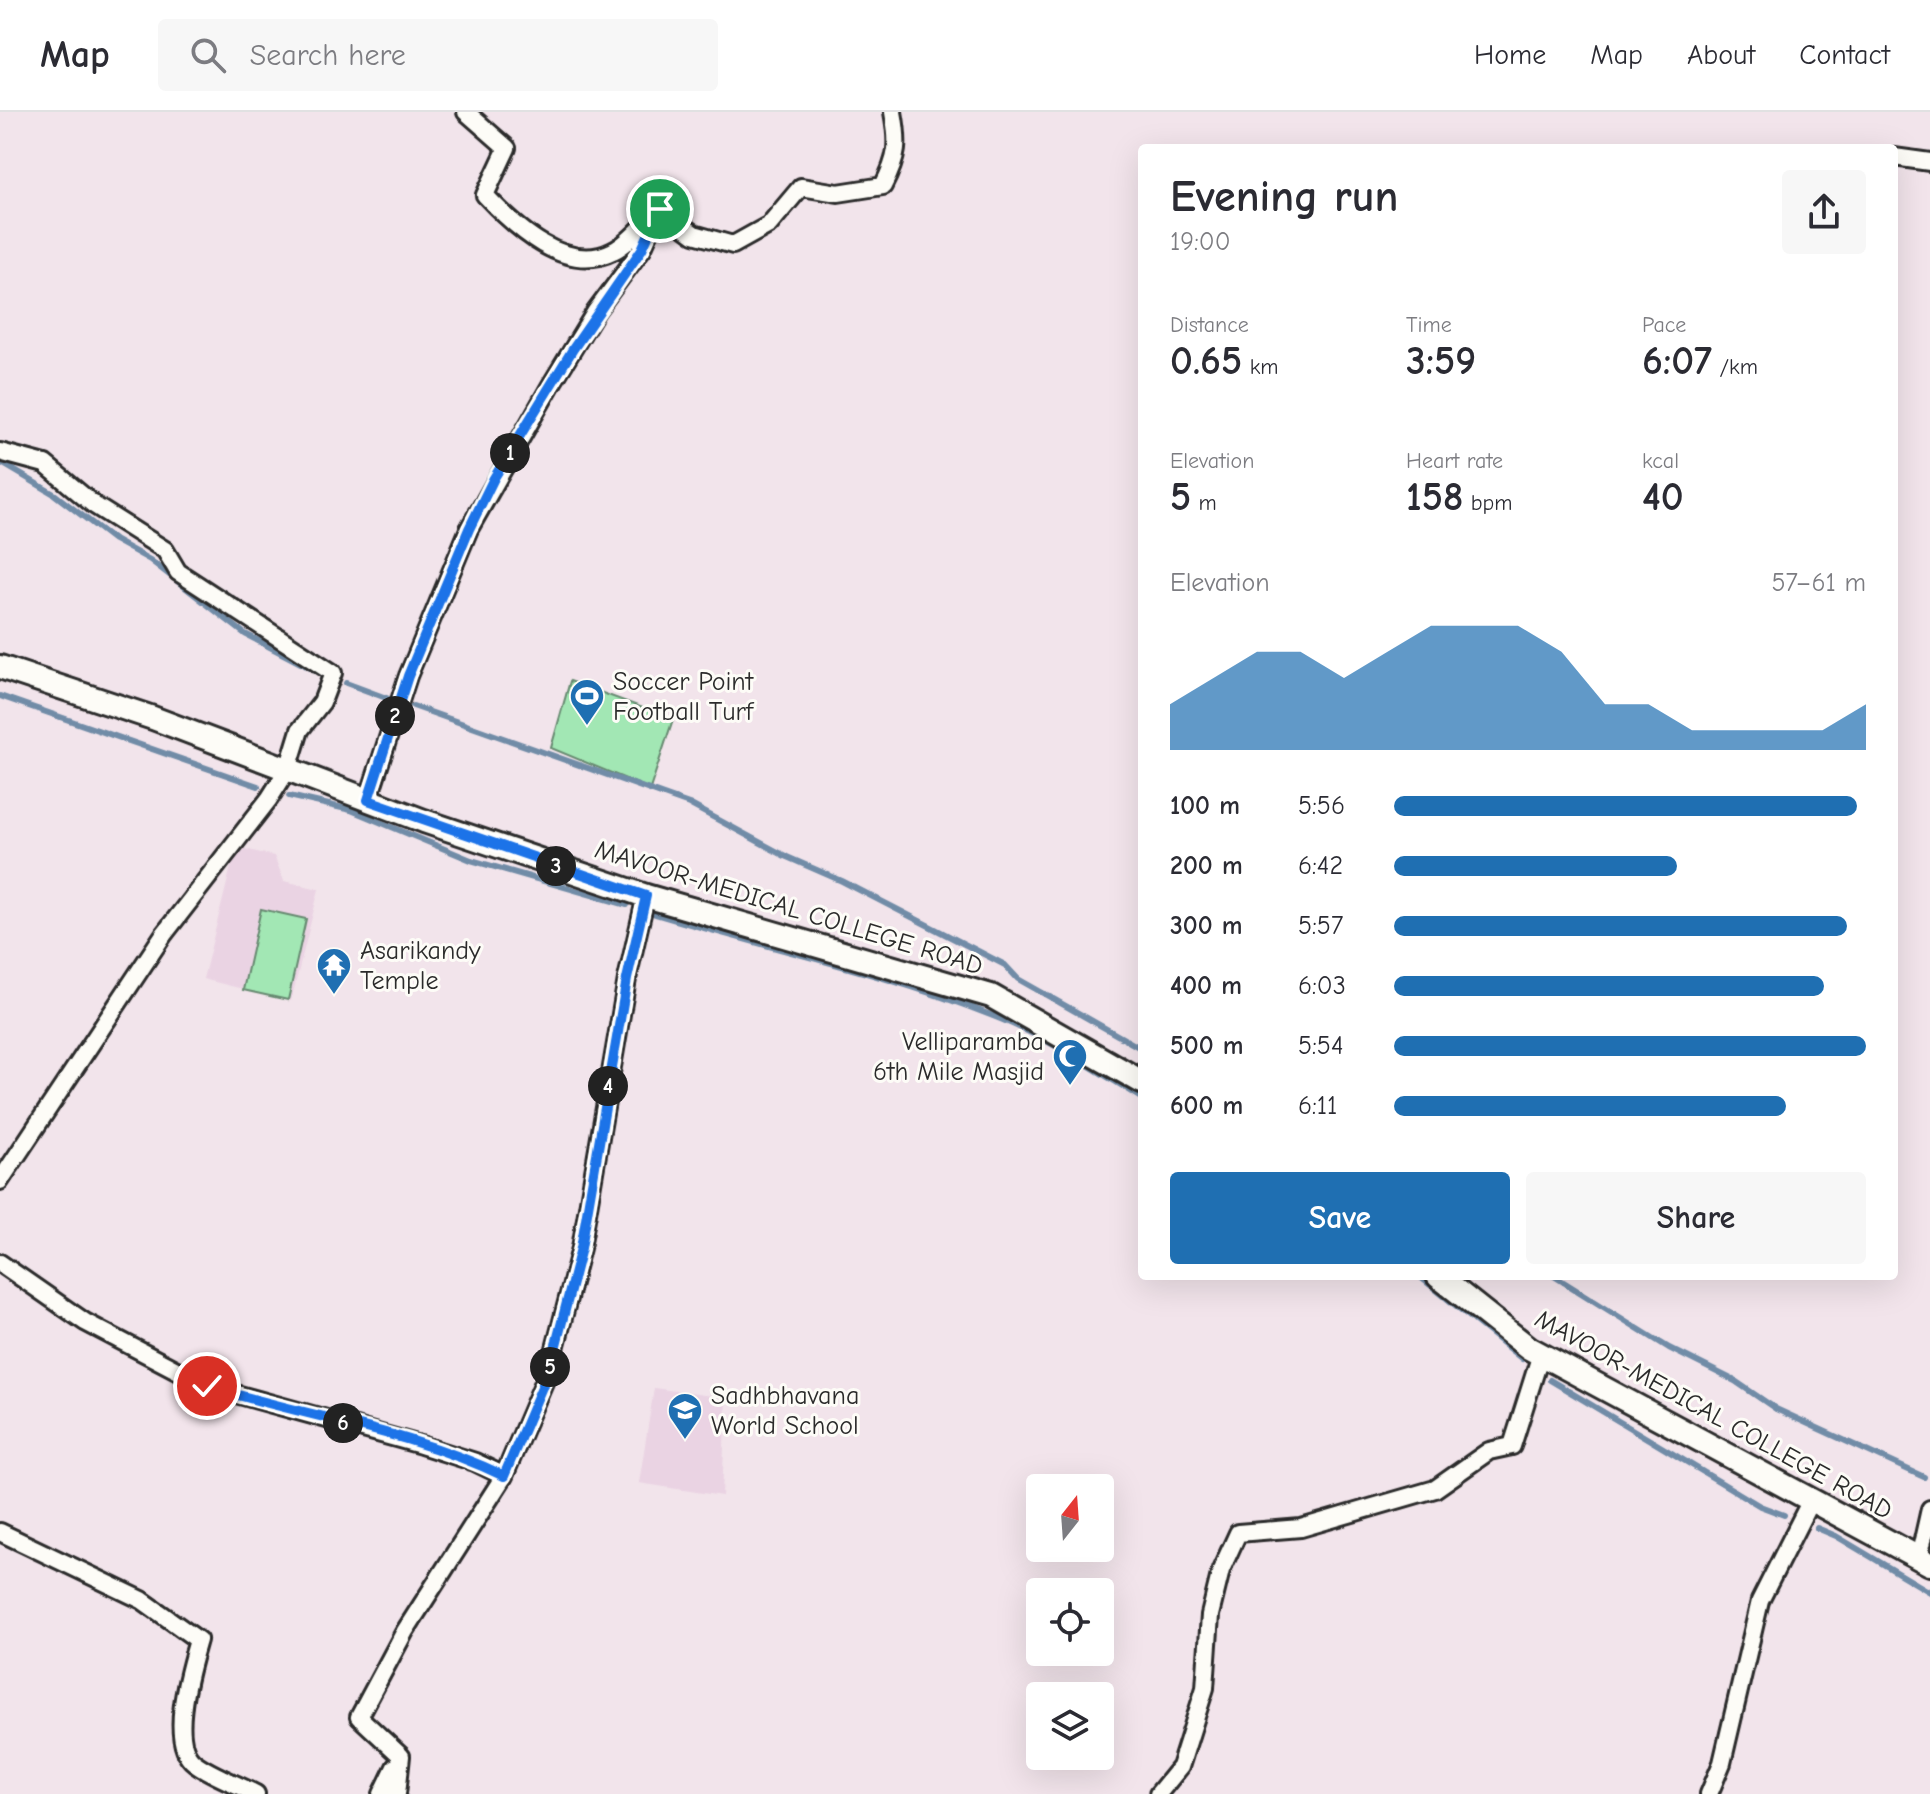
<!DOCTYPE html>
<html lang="en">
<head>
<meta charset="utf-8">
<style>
	body { margin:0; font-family:"Comic Neue",sans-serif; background:#f7f7f7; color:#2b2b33; height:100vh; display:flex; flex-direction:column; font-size:30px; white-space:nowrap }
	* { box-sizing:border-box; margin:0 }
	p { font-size:26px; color:#7c7c81 }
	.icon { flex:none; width:44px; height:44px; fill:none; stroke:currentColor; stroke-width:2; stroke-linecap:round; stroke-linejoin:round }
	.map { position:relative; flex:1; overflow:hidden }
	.drawer { position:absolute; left:1138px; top:32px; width:760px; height:1136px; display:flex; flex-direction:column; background:#fff; border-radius:8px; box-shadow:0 8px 32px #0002 }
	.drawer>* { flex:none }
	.needle { width:52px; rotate:17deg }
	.controls { position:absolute; left:1026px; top:1362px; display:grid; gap:16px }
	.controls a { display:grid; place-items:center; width:88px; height:88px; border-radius:8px; background:#fff; box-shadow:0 8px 32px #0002; font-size:40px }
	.pin { position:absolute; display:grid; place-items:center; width:68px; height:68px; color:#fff; margin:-34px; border:4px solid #fff; border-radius:50%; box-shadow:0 2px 8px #0007 }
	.km { position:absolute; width:40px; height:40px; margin:-20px; border-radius:50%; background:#222; color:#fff; font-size:22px; line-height:40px; text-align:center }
	.round { display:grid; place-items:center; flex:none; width:84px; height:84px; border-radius:8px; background:#f7f7f7 }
	.summary { display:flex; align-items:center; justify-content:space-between; height:136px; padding:0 32px }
	h1 { font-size:44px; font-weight:600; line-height:60px }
	.stats { display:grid; grid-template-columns:repeat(3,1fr); gap:12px; height:136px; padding:8px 32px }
	.stats div { display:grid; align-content:center }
	.stats b { font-size:40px; font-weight:600 }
	.stats small { font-size:22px; font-weight:400 }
	.stats p { font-size:22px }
	.chart { height:224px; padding:16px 32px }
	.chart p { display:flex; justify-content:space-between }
	.chart svg { width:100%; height:144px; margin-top:8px; fill:#1f6fb2; opacity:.7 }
	.primary-button { display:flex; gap:16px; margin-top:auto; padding:16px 32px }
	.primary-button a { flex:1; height:92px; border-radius:8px; background:#1f6fb2; color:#fff; font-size:32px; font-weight:600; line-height:92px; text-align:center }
	.primary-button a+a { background:#f7f7f7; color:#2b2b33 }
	ul { padding:0 32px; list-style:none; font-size:26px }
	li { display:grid; grid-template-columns:128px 96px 1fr; align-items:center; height:60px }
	li i { height:20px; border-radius:10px; background:#1f6fb2 }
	header { display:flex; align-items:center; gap:48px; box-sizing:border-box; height:112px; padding:0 40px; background:#fff; border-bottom:2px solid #e1e1e2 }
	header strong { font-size:38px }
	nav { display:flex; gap:44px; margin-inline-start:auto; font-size:28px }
	.search { width:560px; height:72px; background:#f7f7f7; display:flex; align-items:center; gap:20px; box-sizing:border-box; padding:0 28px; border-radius:8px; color:#7c7c81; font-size:30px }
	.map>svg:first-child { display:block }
</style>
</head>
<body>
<header>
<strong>Map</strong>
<div class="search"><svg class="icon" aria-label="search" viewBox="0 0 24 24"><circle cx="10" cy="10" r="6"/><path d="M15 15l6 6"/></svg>Search here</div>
<nav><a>Home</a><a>Map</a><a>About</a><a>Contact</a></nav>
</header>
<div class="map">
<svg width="1930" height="1682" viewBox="0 0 1930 1682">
	<rect width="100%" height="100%" fill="#f2e4eb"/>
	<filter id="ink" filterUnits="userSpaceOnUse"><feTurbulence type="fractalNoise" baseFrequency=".0125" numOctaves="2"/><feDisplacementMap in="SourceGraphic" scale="16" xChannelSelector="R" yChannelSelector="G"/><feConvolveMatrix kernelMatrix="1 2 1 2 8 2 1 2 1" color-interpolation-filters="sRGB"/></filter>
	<g filter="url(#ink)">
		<path fill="#ead3e3" d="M 236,735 L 274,744 L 284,769 L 319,777 L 291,889 L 203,867 Z
			M 654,1276 L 726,1286 L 722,1384 L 639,1371 Z"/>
		<path fill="#a2e7b4" stroke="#668970" stroke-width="2" d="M 570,569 L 673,607 L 650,677 L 551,636 Z
			M 261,797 L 306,807 L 288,888 L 243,878 Z"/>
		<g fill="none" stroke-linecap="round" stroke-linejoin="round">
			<path stroke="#718ca7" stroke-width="6" d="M 0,350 L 54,382 L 114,428 L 150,448 L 245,522 L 320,561
				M 346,571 L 389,587
				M 0,584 L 258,674
				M 413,594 L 689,692 L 787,745 L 842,769 L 1005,853 L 1018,867 L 1142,937
				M 289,684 L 351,698 L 471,748 L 627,793
				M 655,802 C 767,836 884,860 993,904 C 1045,924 1094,957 1142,986
				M 1419,1164 L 1522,1247
				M 1554,1164 L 1669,1236 L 1735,1269 L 1776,1297 L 1924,1365
				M 1550,1268 L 1760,1394 L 1784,1403
				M 1817,1416 L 1836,1424 L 1930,1480"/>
			<g stroke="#2b2b2b" stroke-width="22">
				<path id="minor" d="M 466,0 L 507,36 L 485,83 C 515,115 566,163 613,139 C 630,131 646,109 660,97 L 694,122 L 733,133 L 769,113 L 801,75 L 838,81 L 883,74 C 898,45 899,32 893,0
					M 1894,45 L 1930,50
					M 0,340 L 45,352 L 94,393 L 165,438 L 178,460 L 333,561 L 322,590 L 300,618 L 288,657 L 269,687 L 164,822 L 0,1069
					M 368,688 L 408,564 L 469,417 L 551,273 L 596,199 L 642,137 L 660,97
					M 0,1151 L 85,1210 L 207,1274 L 421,1333 L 475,1350 L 504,1364
					M 0,1420 L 142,1488 L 198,1528 C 190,1556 167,1631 195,1651 C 213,1664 237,1672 256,1682
					M 1919,1446 L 1930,1397
					M 382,1682 L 395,1655
					M 397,1682 L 401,1644 L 359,1605 L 405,1519 L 504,1364 L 550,1256 L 581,1136 L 627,867 L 646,784
					M 1158,1682 L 1180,1655 L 1205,1576 L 1210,1503 L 1221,1458 L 1238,1421 L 1301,1416 L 1435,1377 L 1489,1339 L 1512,1334 L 1541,1242
					M 1709,1682 L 1722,1651 L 1760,1489 L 1811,1388"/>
			</g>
			<g stroke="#2b2b2b" stroke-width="28">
				<path id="secondary" d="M 0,555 L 153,606 L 424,709 L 646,784 L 991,884 L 1142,970
					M 1438,1164 L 1529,1236 L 1930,1452"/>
			</g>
			<use href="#minor" stroke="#fdfcf7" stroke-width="16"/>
			<use href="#secondary" stroke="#fdfcf7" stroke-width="22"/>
		</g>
	</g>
	<g fill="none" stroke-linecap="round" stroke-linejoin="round" filter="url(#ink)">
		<g stroke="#fff" stroke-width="16">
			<path id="route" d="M 207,1274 C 304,1304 411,1319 504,1364 L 550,1256 L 581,1136 L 627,867 L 646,784 L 368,688 L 408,564 L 469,417 L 494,366 L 573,237 L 642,137 L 660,97"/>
		</g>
		<use href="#route" stroke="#1a73e8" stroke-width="10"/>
	</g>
	<defs>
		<g id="stadium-pin" transform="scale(1.8)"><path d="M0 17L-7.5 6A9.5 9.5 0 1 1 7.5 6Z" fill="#1f6fb2" stroke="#fdfcf7"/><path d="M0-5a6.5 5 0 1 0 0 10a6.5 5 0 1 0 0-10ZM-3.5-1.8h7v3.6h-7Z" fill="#fff"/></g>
		<g id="temple-pin" transform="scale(1.8)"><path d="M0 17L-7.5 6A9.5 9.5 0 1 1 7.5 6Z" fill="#1f6fb2" stroke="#fdfcf7"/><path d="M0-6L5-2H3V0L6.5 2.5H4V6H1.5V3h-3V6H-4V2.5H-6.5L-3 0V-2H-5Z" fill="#fff"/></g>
		<g id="mosque-pin" transform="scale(1.8)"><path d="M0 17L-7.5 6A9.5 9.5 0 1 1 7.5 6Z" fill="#1f6fb2" stroke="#fdfcf7"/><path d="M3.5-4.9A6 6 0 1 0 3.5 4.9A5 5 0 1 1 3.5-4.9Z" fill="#fff"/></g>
		<g id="school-pin" transform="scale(1.8)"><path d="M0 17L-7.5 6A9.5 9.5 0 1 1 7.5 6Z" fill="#1f6fb2" stroke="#fdfcf7"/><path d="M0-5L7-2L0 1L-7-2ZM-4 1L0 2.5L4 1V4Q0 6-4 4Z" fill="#fff"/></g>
	</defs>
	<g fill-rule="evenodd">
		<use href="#stadium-pin" x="587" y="584"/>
		<use href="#temple-pin" x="334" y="853"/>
		<use href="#mosque-pin" x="1070" y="944"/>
		<use href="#school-pin" x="685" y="1298"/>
	</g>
	<g text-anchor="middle" stroke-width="6" stroke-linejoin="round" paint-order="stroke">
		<g font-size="26" fill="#2b2b2b" stroke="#fdfcf7" text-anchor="start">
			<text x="613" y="578">Soccer Point<tspan x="613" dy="30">Football Turf</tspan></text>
			<text x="360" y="847">Asarikandy<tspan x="360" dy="30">Temple</tspan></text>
			<text x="1044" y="938" text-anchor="end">Velliparamba<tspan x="1044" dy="30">6th Mile Masjid</tspan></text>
			<text x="711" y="1292">Sadhbhavana<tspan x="711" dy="30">World School</tspan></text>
		</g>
		<g font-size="26" fill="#2b2b2b" stroke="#fdfcf7">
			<text transform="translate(789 795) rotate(17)" y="9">MAVOOR-MEDICAL COLLEGE ROAD</text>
			<text transform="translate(1714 1302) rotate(29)" y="9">MAVOOR-MEDICAL COLLEGE ROAD</text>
		</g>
	</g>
</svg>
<div class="controls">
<a><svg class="needle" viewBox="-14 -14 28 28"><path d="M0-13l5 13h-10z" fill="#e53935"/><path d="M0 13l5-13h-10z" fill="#7c7c81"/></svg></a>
<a><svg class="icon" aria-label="locate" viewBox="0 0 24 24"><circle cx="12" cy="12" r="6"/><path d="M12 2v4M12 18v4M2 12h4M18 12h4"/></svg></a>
<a><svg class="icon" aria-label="layers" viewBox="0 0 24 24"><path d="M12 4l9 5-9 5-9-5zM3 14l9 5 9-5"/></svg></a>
</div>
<div class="pin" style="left:660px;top:97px;background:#1e9e55"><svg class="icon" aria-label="arrive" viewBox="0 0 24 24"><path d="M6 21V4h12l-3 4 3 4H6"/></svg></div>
<div class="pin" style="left:207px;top:1274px;background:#d93025"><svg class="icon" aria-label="check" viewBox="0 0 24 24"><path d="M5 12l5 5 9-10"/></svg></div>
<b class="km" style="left:510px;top:341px">1</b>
<b class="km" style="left:395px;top:604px">2</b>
<b class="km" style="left:556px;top:754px">3</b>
<b class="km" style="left:608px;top:974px">4</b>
<b class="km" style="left:550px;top:1255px">5</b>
<b class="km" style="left:343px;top:1311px">6</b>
<section class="drawer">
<div class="summary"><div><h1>Evening run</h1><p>19:00</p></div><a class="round"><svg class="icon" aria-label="share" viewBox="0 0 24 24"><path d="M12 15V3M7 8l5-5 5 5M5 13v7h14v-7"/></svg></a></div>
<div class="stats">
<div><p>Distance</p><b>0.65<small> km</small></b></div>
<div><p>Time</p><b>3:59</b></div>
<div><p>Pace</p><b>6:07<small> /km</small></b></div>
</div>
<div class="stats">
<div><p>Elevation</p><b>5<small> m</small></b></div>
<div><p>Heart rate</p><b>158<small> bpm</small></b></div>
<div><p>kcal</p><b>40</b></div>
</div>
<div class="chart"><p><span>Elevation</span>57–61 m</p>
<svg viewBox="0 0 160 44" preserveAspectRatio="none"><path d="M0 44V30L10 22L20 14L30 14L40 22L50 14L60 6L70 6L80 6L90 14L100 30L110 30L120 38L130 38L140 38L150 38L160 30V44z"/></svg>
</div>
<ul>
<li><b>100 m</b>5:56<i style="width:98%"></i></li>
<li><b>200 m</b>6:42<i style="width:60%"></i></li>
<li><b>300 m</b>5:57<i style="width:96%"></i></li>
<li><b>400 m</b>6:03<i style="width:91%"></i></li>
<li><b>500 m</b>5:54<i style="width:100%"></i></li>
<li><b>600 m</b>6:11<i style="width:83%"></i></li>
</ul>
<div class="primary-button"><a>Save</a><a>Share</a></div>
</section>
</div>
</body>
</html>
